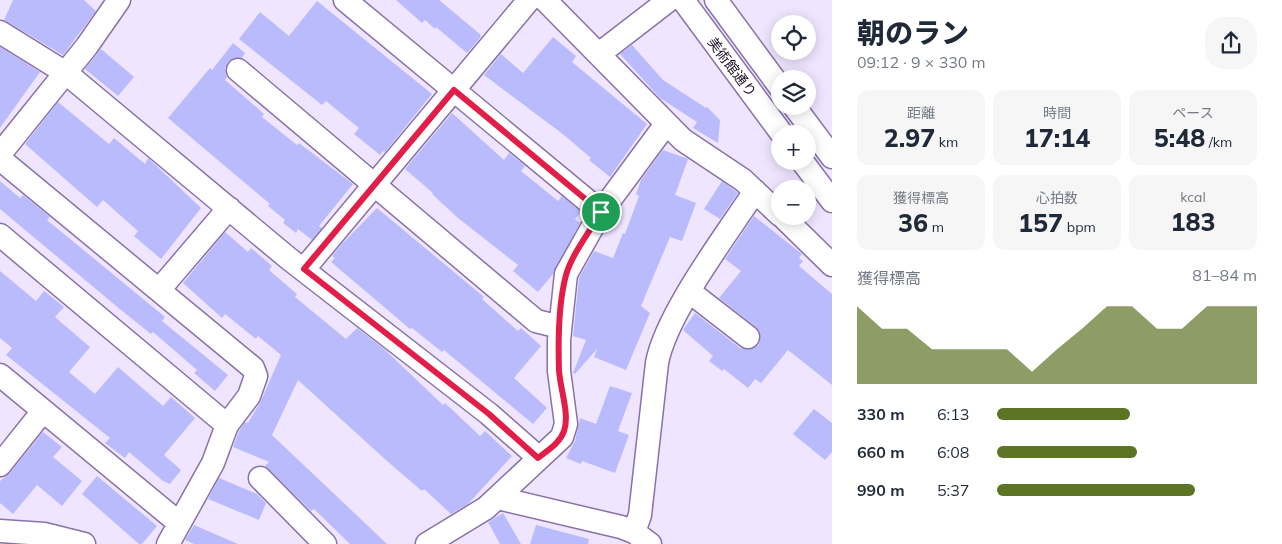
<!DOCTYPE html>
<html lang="ja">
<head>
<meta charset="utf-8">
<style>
	body { margin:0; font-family:Mulish,"Noto Sans JP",sans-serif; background:#f6f6f7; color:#1f2937; height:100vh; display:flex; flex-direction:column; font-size:19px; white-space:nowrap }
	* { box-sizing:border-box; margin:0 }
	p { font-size:16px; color:#747a83 }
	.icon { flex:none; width:28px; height:28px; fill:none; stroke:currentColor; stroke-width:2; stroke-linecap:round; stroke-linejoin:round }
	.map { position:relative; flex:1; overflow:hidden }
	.panel { display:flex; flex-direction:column; background:#fff; width:450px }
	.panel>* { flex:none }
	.buttons { position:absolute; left:771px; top:15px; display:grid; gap:10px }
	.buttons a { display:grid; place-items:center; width:45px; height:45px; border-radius:50%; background:#fff; box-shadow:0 2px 12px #0003; font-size:25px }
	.pin { position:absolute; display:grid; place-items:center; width:42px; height:42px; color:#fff; margin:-21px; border:2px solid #fff; border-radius:50%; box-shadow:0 1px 5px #0007 }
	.round { display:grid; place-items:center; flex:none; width:52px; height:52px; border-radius:20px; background:#f6f6f7 }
	.overview { display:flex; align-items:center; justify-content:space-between; height:85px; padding:0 25px }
	h1 { font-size:28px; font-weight:800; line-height:38px }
	.metrics { display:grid; grid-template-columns:repeat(3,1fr); gap:8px; height:85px; padding:5px 25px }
	.metrics div { display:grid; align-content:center; border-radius:12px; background:#f6f6f7; text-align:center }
	.metrics b { font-size:25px; font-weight:800 }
	.metrics small { font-size:14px; font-weight:400 }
	.metrics p { font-size:14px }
	.chart { height:140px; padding:10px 25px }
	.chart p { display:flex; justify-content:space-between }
	.chart svg { width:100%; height:90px; margin-top:5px; fill:#5e7425; opacity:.7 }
	ul { padding:0 25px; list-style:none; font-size:16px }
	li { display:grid; grid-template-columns:80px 60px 1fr; align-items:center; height:38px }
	li i { height:12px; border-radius:6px; background:#5e7425 }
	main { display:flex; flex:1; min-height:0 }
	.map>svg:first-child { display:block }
</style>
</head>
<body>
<main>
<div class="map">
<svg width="832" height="544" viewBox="0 0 832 544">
	<rect width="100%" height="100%" fill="#efe5ff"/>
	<path fill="#babbfd" d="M 13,0 L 84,0 L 96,11 L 63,55 L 4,20 Z
		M 396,0 L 439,0 L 481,35 L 480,38 L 467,53 L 436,27 L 435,29 L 425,20 L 422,23 Z
		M 317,1 L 432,94 L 385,152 L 383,151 L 380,155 L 354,134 L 359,128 L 326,101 L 322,105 L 239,39 L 260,12 L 289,36 Z
		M 553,37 L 576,56 L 572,62 L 647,124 L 610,177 L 589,160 L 591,158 L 564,135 L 484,75 L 501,54 L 523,73 Z
		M 233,43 L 245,53 L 242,58 L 234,58 L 228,62 L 225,68 L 227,77 L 225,80 L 264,114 L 262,117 L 297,145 L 299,143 L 353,184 L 319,226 L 322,228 L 312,240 L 298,229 L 296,233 L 283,223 L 285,220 L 268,206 L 270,204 L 168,118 L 210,68 L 212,70 Z
		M 632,45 L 663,80 L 706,108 L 707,107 L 720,120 L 718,143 L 693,128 L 697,122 L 660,98 L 620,54 Z
		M 0,47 L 40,72 L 0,128 Z
		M 101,49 L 134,77 L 118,96 L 85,69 Z
		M 58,102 L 109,144 L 114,138 L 145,164 L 148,158 L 201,208 L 161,259 L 134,236 L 138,231 L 103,200 L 97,207 L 25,144 Z
		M 452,113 L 504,160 L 509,153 L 525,166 L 521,171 L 558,201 L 562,196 L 581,212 L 575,219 L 580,223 L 553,274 L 538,292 L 513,271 L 518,265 L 458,218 L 432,194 L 433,193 L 405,169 Z
		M 663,150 L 688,159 L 675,195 L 696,203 L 682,241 L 670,237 L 641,306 L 650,313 L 626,370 L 594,357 L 597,349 L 575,374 L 573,373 L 586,340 L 573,336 L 579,278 L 594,251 L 613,258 L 623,233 L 625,234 L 639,196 L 636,194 L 641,180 Z
		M 0,181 L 20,198 L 23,195 L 50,217 L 47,220 L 165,317 L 162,321 L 228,375 L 215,391 L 194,373 L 197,370 L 153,332 L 151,334 L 121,310 L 0,209 Z
		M 722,181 L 738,193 L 720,219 L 704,209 Z
		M 377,208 L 484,297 L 482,299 L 518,331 L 521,328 L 541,346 L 514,378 L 547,408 L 533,424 L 444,350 L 442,352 L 412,328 L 410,329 L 331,262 L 335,258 L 332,256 L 342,244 Z
		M 754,216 L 802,254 L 799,258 L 803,261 L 799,266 L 832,294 L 832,385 L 788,350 L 761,383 L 755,379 L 748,388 L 724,369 L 722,371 L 709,361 L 713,356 L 683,330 L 695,313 L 740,348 L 752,349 L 759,345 L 760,333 L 756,327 L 719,298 L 741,271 L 725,259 Z
		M 225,232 L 248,252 L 251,248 L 272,266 L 269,270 L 297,294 L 295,297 L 346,339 L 357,328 L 383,348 L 443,405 L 445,403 L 480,436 L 485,431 L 512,456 L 468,504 L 451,514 L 424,489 L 422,491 L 387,461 L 298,380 L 272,435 L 387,544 L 350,544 L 314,509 L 311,511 L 265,466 L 269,462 L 233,447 L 239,431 L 245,422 L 248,423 L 261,401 L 281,355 L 258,336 L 256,339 L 225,314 L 222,318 L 183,283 Z
		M 0,271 L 36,301 L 44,291 L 64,307 L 55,317 L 90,347 L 69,372 L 95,394 L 118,367 L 163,406 L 171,397 L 195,418 L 164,455 L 181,470 L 170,484 L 163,481 L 129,452 L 125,458 L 105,443 L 110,438 L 6,355 L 12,348 L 0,338 Z
		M 610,386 L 632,393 L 618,431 L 629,435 L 615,473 L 582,461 L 581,464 L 566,458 L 575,441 L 580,418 L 596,424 Z
		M 814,409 L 832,423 L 832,452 L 825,460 L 793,434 Z
		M 43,432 L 62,447 L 53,457 L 82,481 L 62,506 L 37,485 L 13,514 L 0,503 L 0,481 L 10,473 Z
		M 97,476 L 157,526 L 142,544 L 139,544 L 82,494 Z
		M 219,478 L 257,494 L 266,503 L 259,520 L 208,499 Z
		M 503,513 L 521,544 L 500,544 L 488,522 Z
		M 194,525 L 238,544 L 194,544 L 185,540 Z
		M 536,525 L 589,539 L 588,544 L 530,544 Z"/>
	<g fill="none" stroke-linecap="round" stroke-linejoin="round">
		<g stroke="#8a71aa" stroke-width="25">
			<path id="minor" d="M 345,0 L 601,212
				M 545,0 L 683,140 L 743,180 L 780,215
				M 683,0 L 782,134
				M 716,0 L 780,87
				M 0,32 L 66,73 L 288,258 L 489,414 L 539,458
				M 599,54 L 669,0
				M 238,70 L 536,321 L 560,327
				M 794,106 L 832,157
				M 0,154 L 87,46 L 119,0
				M 0,159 L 253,368 L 256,376 L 249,396 L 227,425 L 213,463 L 168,544
				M 802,161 L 832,201
				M 782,216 L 832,265
				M 0,235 L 227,425
				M 304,269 L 529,0
				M 159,290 L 229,208
				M 690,292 L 748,337
				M 0,375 L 179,523
				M 0,465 L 43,411
				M 260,478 L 325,544
				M 498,498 L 621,527 L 634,532 L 650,544
				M 0,531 L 44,534 L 84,544
				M 634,532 L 640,515 L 657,363 C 666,314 727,234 755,191
				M 427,544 L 486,508 L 562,437 L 566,424 L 559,371 L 559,340 L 566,274 L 601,212 L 666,124"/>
		</g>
		<use href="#minor" stroke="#fff" stroke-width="22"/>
	</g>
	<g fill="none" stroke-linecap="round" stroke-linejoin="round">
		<g stroke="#fff" stroke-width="10">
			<path id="route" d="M 454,90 L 601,212 C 590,231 572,254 566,275 C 558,305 558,340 559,370 C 560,389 570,414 564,431 C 560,443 548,450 538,458 L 489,414 L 304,269 Z"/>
		</g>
		<use href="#route" stroke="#e11d48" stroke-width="6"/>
	</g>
	<g text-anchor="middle" stroke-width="4" stroke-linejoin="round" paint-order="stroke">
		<g font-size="14" fill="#190f25" stroke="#fff">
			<text transform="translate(732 67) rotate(53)" y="5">美術館通り</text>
		</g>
	</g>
</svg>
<div class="buttons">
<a><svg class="icon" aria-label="locate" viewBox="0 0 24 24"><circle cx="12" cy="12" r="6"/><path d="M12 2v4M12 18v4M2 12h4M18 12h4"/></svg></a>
<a><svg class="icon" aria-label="layers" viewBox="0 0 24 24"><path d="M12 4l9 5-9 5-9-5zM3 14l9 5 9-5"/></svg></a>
<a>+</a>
<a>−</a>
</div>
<div class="pin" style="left:601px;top:212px;background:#1e9e55"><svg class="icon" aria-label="arrive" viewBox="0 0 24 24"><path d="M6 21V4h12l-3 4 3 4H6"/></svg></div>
</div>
<section class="panel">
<div class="overview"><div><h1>朝のラン</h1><p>09:12 · 9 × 330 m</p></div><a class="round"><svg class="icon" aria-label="share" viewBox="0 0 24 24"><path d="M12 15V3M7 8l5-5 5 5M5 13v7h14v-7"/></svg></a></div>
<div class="metrics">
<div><p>距離</p><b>2.97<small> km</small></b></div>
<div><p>時間</p><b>17:14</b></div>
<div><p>ペース</p><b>5:48<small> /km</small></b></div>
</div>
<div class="metrics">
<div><p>獲得標高</p><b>36<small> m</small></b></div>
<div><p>心拍数</p><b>157<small> bpm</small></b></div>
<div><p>kcal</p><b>183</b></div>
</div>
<div class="chart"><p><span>獲得標高</span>81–84 m</p>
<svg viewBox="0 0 160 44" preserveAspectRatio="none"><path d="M0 44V6L10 17L20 17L30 27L40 27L50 27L60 27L70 38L80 27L90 17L100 6L110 6L120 17L130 17L140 6L150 6L160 6V44z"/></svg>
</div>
<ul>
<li><b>330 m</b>6:13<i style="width:51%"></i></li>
<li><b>660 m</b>6:08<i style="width:54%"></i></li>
<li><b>990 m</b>5:37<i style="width:76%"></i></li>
</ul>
</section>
</main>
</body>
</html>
